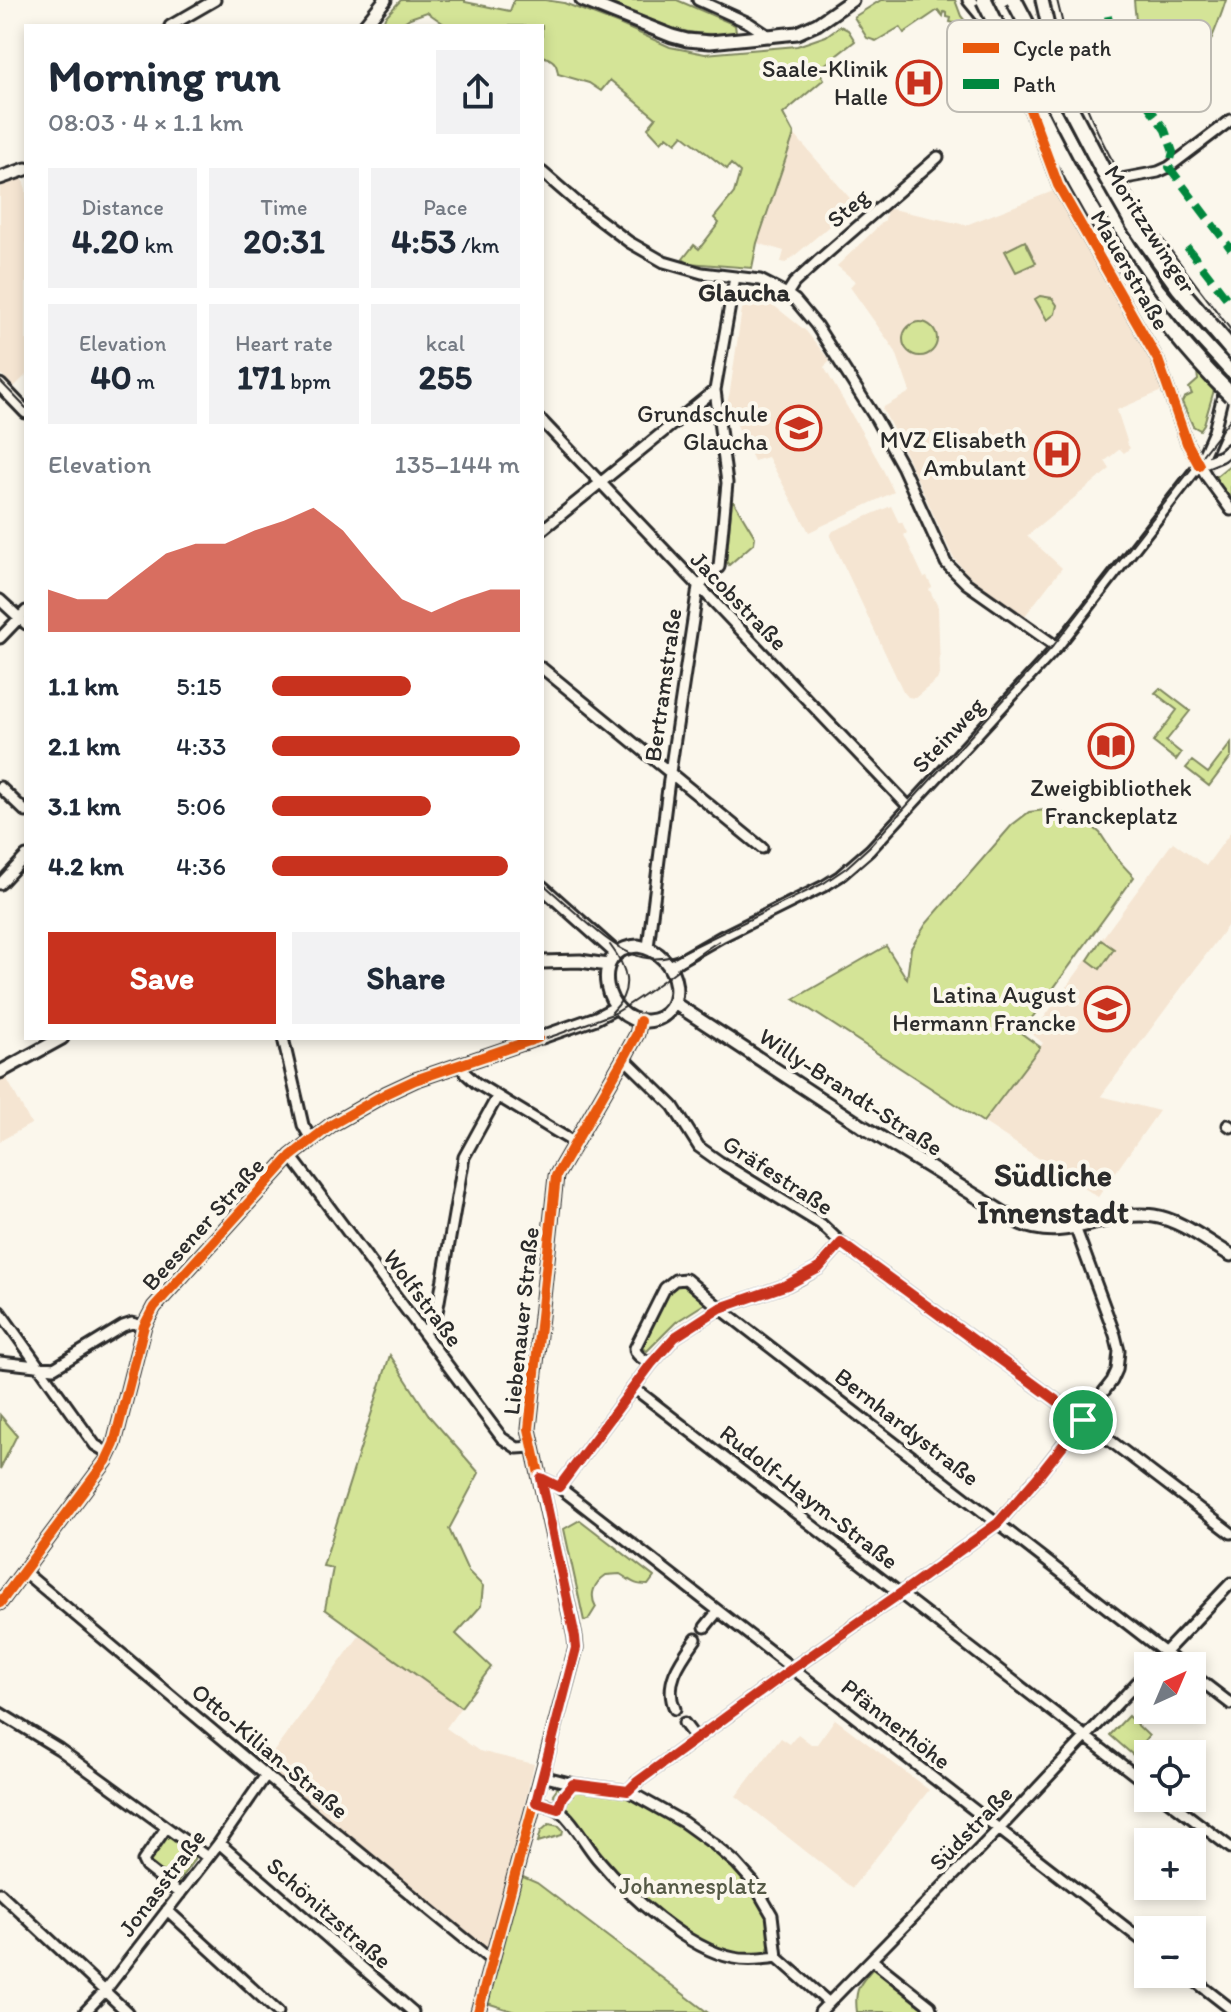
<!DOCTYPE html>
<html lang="en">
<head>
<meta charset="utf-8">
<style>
	body { margin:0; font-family:Itim,sans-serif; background:#f2f2f3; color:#1f2937; height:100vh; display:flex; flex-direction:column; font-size:30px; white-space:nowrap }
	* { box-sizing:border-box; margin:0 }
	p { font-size:26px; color:#747a83 }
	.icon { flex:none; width:44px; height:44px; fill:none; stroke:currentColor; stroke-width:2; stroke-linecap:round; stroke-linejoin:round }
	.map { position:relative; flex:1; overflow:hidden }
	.details { position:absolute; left:24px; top:24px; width:520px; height:1016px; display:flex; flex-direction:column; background:#fff; border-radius:0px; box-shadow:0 4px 12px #0003 }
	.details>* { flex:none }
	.needle { width:52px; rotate:44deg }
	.buttons { position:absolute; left:1134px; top:1652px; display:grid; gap:16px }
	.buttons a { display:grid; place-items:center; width:72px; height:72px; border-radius:0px; background:#fff; box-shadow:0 4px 12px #0003; font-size:40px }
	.pin { position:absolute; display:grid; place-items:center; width:68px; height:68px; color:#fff; margin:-34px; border:4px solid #fff; border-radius:50%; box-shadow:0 2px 8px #0007 }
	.round { display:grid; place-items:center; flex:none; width:84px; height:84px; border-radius:0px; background:#f2f2f3 }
	.head { display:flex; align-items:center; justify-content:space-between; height:136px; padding:0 24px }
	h1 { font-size:44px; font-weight:700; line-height:60px }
	.figures { display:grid; grid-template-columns:repeat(3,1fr); gap:12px; height:136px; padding:8px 24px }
	.figures div { display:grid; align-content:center; border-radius:0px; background:#f2f2f3; text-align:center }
	.figures b { font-size:34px; font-weight:700 }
	.figures small { font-size:22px; font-weight:400 }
	.figures p { font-size:22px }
	.chart { height:224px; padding:16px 24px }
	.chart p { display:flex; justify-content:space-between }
	.chart svg { width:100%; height:144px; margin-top:8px; fill:#c8321e; opacity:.7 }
	.cta { display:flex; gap:16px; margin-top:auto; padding:16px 24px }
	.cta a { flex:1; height:92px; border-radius:0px; background:#c8321e; color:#fff; font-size:32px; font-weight:700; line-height:92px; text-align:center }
	.cta a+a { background:#f2f2f3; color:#1f2937 }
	ul { padding:0 24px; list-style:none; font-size:26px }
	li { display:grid; grid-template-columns:128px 96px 1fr; align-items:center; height:60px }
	li i { height:20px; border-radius:10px; background:#c8321e }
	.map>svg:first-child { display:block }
</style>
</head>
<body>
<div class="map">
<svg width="1231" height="2012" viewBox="0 0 1231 2012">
	<rect width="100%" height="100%" fill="#fbf7ec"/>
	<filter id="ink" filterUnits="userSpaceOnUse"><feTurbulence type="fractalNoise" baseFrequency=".0125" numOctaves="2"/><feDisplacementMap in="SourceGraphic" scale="16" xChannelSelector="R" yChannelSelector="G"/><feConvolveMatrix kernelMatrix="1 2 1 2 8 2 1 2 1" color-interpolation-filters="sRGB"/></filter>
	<g filter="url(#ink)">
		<path fill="#f5e5d2" d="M 794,134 L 855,204 L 786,263 L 781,262 L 784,251 L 757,243 Z
			M 20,171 L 26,189 L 26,375 L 14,387 L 0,373 L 0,178 Z
			M 1056,190 L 1150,355 L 1164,390 L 1117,410 L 1127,441 L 1126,442 L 1130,448 L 1124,453 L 1120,449 L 1105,461 L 1110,469 L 1027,536 L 1062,568 L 1024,617 L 967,574 L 953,557 L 908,459 L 882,408 L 910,392 L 896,352 L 850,287 L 855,281 L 837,266 L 885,220 L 887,208 L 966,225 Z
			M 758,293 L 806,331 L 830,361 L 824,367 L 879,462 L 894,492 L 809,532 L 768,457 L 754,461 L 727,404 L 730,391 L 743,302 Z
			M 891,506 L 899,523 L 902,522 L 907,533 L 904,535 L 924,578 L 927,577 L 932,587 L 929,589 L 938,607 L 940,672 L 937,680 L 915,698 L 908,697 L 903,691 L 830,536 L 833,531 Z
			M 1231,832 L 1231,921 L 1101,1096 L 1159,1111 L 1098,1197 L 983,1122 L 1043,1043 L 1032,1034 L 1173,842 L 1206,866 Z
			M 5,1075 L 31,1124 L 0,1141 L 0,1078 Z
			M 360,1635 L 461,1707 L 446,1728 L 479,1751 L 534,1764 L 489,1954 L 260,1770 Z
			M 835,1719 L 929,1790 L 852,1888 L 736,1796 L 781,1738 L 790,1744 L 798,1734 L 811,1744 L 817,1744 Z"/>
		<path fill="#d4e497" stroke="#808861" stroke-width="2" d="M 401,0 L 465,0 L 465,2 L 510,11 L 514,0 L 545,0 L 564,3 L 619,24 L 670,47 L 705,54 L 797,46 L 826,36 L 840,26 L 848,30 L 855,41 L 818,70 L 824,79 L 783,114 L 794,134 L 757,243 L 752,268 L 688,263 L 683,259 L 694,245 L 699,249 L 719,223 L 714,218 L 734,193 L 740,172 L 731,164 L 727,169 L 683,135 L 676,143 L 667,136 L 661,142 L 648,128 L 656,118 L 610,80 L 601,91 L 589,83 L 558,74 C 557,63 553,59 542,56 L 542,26 L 447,26 L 427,12 L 410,18 L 398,26 L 382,26 L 385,17 Z
			M 621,0 L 677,0 L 735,25 L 736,32 C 687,41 651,20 608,2 Z
			M 881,0 L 955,0 L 961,16 L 974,32 L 960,42 L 960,34 L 956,32 L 957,28 L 953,27 L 954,23 L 950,22 L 951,18 L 947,17 L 947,13 L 944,12 L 943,16 L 938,10 L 904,33 L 900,27 L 876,41 L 867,38 L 854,17 Z
			M 1134,0 L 1226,0 C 1220,19 1202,69 1185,78 C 1166,88 1151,65 1143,50 C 1138,38 1135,13 1134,0 Z
			M 1025,241 L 1036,263 L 1016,272 L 1005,251 Z
			M 1040,296 L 1052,298 L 1057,305 L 1055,314 L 1047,320 L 1035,299 Z
			M903 339a17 17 0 1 1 34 0a17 17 0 1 1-34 0Z
			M 1197,372 L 1214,390 L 1204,424 L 1200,430 L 1193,426 L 1182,402 L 1184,398 L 1192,394 L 1189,388 L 1198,380 Z
			M 1231,464 L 1231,499 L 1214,478 Z
			M 732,502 L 734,502 L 755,537 L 754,543 L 729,565 L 726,561 Z
			M 1160,688 L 1190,711 L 1166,741 L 1181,753 L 1176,760 L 1153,742 L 1177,710 L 1155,693 Z
			M 1231,743 L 1231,757 L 1209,786 L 1186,768 L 1192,761 L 1208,773 Z
			M 1045,810 L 1068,814 L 1088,823 L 1100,833 L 1117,859 L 1134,877 L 1021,1033 L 1040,1047 L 983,1122 L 794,999 L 886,946 L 907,979 L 911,948 L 926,924 L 1012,825 L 1029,812 Z
			M 1101,940 L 1114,949 L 1100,969 L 1088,960 Z
			M 686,1282 L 709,1301 L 676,1322 L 647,1351 L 641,1348 L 668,1291 L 673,1285 Z
			M 390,1355 L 430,1417 L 479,1473 L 449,1529 L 468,1571 L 483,1586 L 481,1606 L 456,1634 L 491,1667 L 461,1707 L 325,1609 L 333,1568 L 323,1566 Z
			M 0,1415 L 17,1435 L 0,1469 Z
			M 580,1520 L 654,1577 L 648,1585 C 633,1585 632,1581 620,1574 L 606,1575 C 594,1583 589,1595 596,1607 L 588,1620 L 584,1621 L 564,1529 Z
			M 1128,1716 L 1149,1736 L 1133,1755 L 1110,1735 Z
			M 560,1784 L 628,1791 L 713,1848 L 732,1865 L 748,1883 L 769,1916 L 773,1934 L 767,1952 C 757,1955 747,1956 736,1954 C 697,1947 642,1901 615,1872 C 594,1849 577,1823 557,1800 L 553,1794 Z
			M 549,1824 L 559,1826 L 563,1830 L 562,1835 L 538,1842 L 541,1831 Z
			M 167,1835 L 194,1856 L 194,1860 L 177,1883 L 173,1884 L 148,1863 L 148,1860 L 164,1836 Z
			M 516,1874 L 537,1883 L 707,2012 L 515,2012 L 481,2001 Z
			M 874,1967 L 924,2006 L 926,2012 L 857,2012 C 854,1990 859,1984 874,1967 Z"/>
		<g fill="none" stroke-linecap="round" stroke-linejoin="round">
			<g stroke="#2b2b2b" stroke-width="15">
				<path id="minor" d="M 698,0 L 749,23 L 770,37
					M 170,26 L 215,0
					M 1028,104 L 1058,185 L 1158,360 L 1187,443 L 1207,477 L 1231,510
					M 542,172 L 580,205 L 629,242 L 664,262 L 702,273 L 760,280 L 787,294 L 795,300 L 816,325 L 876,419 L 902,466 L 946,563 L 966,583 L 1057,647
					M 1098,193 L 1121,179 L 1158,172 L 1169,167 L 1231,120
					M 787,294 L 794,283 L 817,262 L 938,157
					M 542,421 L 909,807
					M 1199,465 L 1221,456 L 1231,448
					M 542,530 L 715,390 L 735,277
					M 0,600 L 26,624
					M 0,638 L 26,611
					M 542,668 L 762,848
					M 0,787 L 26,812
					M 0,884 L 26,856
					M 648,947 L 670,772 L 698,587 L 719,567 L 727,483 L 715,390
					M 670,966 L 721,937 L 824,886 L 840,876 L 870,850 L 1057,647 L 1087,609 L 1199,465 L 1214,431 L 1222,399 L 1229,389
					M 283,1038 L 303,1125 L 311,1139
					M 624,1058 L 673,1106 L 699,1147 L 720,1162 L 821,1224 L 841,1243 L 1083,1420 L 1231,1533
					M 461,1065 L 465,1073 L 476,1083 L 575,1143
					M 1228,1125 L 1231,1127
					M 291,1156 L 502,1438 L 517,1448 L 532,1447
					M 0,1312 L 95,1445 L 110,1454
					M 424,1332 L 436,1316 L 438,1307 L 464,1157 L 497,1097
					M 0,1362 L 54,1368 L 123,1326 L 132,1323 L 144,1326
					M 651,1364 C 644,1359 635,1356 635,1348 L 665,1288 L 675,1280 L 686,1279 L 720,1308 L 1182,1666
					M 634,1388 L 1148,1785
					M 541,1478 L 559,1487 L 1148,1945
					M 559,1487 L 651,1364 L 675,1337 L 720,1308 L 787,1285 L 801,1278 L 819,1268 L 841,1243
					M 23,1571 L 269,1778 L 492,1961
					M 705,1627 L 718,1611
					M 1152,1666 L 1231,1583
					M 1192,1674 L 1231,1704
					M 675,1709 C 663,1683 681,1660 696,1639
					M 0,1713 L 59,1749 L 207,1857
					M 684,1723 L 696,1739
					M 542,1776 L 573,1784 L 628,1791 L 683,1822 L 715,1845 L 736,1863 L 753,1882 L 765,1903 L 772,1915 L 777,1957 L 829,2003
					M 628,1791 L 637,1782 L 793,1668 L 901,1593 L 998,1523 L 1037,1478 L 1112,1381 L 1117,1370 L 1119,1351 L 1115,1335 L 1075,1227
					M 1165,1798 L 1231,1848
					M 536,1802 C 543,1804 552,1806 559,1810 C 573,1820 585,1844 597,1858 C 627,1894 687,1949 734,1958 C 748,1961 763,1959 777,1957
					M 558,1809 L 562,1797 L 573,1784
					M 166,1828 L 143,1861 L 146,1867 L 180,1894
					M 219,1843 L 413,2012
					M 0,1893 L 127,2012
					M 167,1910 L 278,2012
					M 872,1960 L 930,2006 L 932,2012
					M 1186,1974 L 1231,2009
					M 85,2012 L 105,1991 L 219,1843 L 266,1775
					M 820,2012 L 998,1830 L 1148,1671"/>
			</g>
			<g stroke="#2b2b2b" stroke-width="17">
				<path id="tertiary" d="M 582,0 L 672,36 L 687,40 L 710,42 L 797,33 L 817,24 L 852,0
					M 969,0 L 992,28 L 1029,64 L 1098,193 L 1130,247 L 1158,289 L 1198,336 L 1231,372
					M 1042,0 L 1051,39 L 1053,106
					M 364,26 L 385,0
					M 0,178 L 26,169
					M 0,385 L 26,412
					M 542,887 L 616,953
					M 638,946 C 682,952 691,1018 647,1021 C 605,1024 586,949 638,946 Z
					M 542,962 L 580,961 L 608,965
					M 674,1003 L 862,1126 L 1020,1223 C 1066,1244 1107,1209 1154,1216 C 1181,1220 1208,1242 1231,1255
					M 542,1037 L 596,1018 L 617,1007
					M 0,1072 L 62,1038
					M 0,1603 L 106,1461 L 114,1444 L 144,1326 L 154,1307 L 291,1156 L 331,1125 L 387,1093 L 415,1080 L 538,1038
					M 478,2012 L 576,1648 L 575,1637 L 529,1429 L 556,1176 L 624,1058 L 637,1034 L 640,1021"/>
			</g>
			<use href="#minor" stroke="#fbf7ec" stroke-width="9"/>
			<use href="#tertiary" stroke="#fbf7ec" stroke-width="11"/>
			<path stroke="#2b2b2b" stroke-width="2" d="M 1057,0 C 1067,40 1075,81 1092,119 C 1126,197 1180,263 1231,330
				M 0,381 L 26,408
				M 542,883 C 556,895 570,908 584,920 C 614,946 642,971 683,952 L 824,883 L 846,868 L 869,847 L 1054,645 L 1231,418
				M 610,945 C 627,967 635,990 612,1012
				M 0,1609 L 112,1457 L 117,1444 L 147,1328 L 155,1311 L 289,1163 L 313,1142 L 336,1125 L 387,1096 L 416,1082 L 559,1034 L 615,1013 C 652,992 683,963 719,941"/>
			<g stroke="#2b2b2b" stroke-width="20" stroke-linecap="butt">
				<path id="primary-bridge" d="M 984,0 C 1053,140 1117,285 1231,395
					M 1014,0 L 1107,178 L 1134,225 L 1179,288 L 1231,349"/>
			</g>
			<use href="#primary-bridge" stroke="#fbf7ec" stroke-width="14"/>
			<path stroke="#00873e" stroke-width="8" stroke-dasharray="16 8" stroke-linecap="butt" d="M 1108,16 L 1115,54 L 1120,65 L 1165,130 L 1173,152 L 1169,167 L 1231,249
				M 1187,247 L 1231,304"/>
			<g stroke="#fbf7ec" stroke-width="15">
				<path id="cycleway" d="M 1025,96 L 1058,185 L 1158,360 L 1187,443 L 1199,465
					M 0,1603 L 106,1461 L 114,1444 L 144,1326 L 154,1307 L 291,1156 L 331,1125 L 387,1093 L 415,1080 L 538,1038
					M 478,2012 L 576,1648 L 575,1637 L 529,1429 L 556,1176 L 624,1058 L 637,1034 L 640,1021"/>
			</g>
			<use href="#cycleway" stroke="#e8590c" stroke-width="10"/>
		</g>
	</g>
	<g fill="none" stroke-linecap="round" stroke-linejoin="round" filter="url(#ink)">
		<g stroke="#fff" stroke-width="16">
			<path id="route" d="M 841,1243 L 1083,1420 L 1037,1478 L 998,1523 L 901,1593 L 793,1668 L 637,1782 L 628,1791 L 573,1784 L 562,1797 L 558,1809 L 536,1802 L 576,1648 L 575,1637 L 541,1478 L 559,1487 L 651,1364 L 675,1337 L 720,1308 L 787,1285 L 819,1268 Z"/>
		</g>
		<use href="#route" stroke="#c8321e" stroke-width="10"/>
	</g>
	<defs>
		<g id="hospital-ring" transform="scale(2.3)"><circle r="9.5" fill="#fbf7ec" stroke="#c8321e" stroke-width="1.5"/><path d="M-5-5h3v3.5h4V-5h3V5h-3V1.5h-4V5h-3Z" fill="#c8321e"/></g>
		<g id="school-ring" transform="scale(2.3)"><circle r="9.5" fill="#fbf7ec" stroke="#c8321e" stroke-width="1.5"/><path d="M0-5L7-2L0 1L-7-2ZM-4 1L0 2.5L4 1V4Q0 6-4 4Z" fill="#c8321e"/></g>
		<g id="library-ring" transform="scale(2.3)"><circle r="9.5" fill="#fbf7ec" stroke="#c8321e" stroke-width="1.5"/><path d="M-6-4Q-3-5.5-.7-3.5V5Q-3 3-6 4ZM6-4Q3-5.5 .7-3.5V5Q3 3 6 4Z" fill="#c8321e"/></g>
	</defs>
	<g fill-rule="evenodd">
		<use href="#hospital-ring" x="919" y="83"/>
		<use href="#school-ring" x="799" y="428"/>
		<use href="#hospital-ring" x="1057" y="454"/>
		<use href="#library-ring" x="1111" y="746"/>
		<use href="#school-ring" x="1107" y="1009"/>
	</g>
	<g text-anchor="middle" stroke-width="8" stroke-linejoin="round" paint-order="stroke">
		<g font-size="24" fill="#2b2b2b" stroke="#fbf7ec" text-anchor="end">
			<text x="888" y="77">Saale-Klinik<tspan x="888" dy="28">Halle</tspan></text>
			<text x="768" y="422">Grundschule<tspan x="768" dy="28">Glaucha</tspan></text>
			<text x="1026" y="448">MVZ Elisabeth<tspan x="1026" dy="28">Ambulant</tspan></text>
			<text x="1111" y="796" text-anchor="middle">Zweigbibliothek<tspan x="1111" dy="28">Franckeplatz</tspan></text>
			<text x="1076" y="1003">Latina August<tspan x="1076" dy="28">Hermann Francke</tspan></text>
		</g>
		<g font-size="24" fill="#2b2b2b" stroke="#fbf7ec">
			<text transform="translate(848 208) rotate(-41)" y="8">Steg</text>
			<text transform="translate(1150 229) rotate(57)" y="8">Moritzzwinger</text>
			<text transform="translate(1130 270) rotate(60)" y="8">Mauerstraße</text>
			<text transform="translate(739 601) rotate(46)" y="8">Jacobstraße</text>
			<text transform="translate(663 685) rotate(-82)" y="8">Bertramstraße</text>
			<text transform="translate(948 735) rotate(-47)" y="8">Steinweg</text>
			<text transform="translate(851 1092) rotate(33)" y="8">Willy-Brandt-Straße</text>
			<text transform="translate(778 1175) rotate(33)" y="8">Gräfestraße</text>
			<text transform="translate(203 1224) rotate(-48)" y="8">Beesener Straße</text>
			<text transform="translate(423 1298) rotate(53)" y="8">Wolfstraße</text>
			<text transform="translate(521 1321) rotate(-84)" y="8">Liebenauer Straße</text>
			<text transform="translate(907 1427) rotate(38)" y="8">Bernhardystraße</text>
			<text transform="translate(809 1497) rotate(38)" y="8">Rudolf-Haym-Straße</text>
			<text transform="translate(896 1724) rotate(38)" y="8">Pfännerhöhe</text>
			<text transform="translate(270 1751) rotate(40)" y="8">Otto-Kilian-Straße</text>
			<text transform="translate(971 1828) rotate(-46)" y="8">Südstraße</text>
			<text transform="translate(162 1883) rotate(-53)" y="8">Jonasstraße</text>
			<text transform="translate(329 1913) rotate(41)" y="8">Schönitzstraße</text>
		</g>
		<g font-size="24" fill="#555946" stroke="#fbf7ec">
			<text x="693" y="1894">Johannesplatz</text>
		</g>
		<g font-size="26" font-weight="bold" fill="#2b2b2b" stroke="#fbf7ec">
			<text x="744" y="301">Glaucha</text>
		</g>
		<g font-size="32" font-weight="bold" fill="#2b2b2b" stroke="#fbf7ec">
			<text x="1053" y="1186">Südliche<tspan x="1053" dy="37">Innenstadt</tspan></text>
		</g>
	</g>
	<rect x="947" y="20" width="264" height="92" rx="12" fill="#fbf7ec" stroke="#bdbab2" stroke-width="2"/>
	<rect x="963" y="43" width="36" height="10" fill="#e8590c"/>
	<rect x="963" y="79" width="36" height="10" fill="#00873e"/>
	<g font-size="22" fill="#2b2b2b">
		<text x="1013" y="56">Cycle path</text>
		<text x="1013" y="92">Path</text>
	</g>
</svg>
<div class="buttons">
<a><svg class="needle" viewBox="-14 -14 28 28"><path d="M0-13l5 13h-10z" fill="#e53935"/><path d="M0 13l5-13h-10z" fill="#747a83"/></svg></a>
<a><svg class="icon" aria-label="locate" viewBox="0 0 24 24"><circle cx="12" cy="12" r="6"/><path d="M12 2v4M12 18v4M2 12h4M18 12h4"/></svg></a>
<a>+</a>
<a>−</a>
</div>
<div class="pin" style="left:1083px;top:1420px;background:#1e9e55"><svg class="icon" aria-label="arrive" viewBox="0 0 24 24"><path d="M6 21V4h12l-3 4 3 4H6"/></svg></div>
<section class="details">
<div class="head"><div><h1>Morning run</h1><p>08:03 · 4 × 1.1 km</p></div><a class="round"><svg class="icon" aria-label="share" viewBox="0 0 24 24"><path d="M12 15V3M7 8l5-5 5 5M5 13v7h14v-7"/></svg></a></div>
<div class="figures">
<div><p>Distance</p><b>4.20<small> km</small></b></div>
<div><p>Time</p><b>20:31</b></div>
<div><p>Pace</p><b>4:53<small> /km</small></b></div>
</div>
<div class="figures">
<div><p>Elevation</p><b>40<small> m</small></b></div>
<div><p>Heart rate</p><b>171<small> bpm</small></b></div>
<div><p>kcal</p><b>255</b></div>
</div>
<div class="chart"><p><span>Elevation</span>135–144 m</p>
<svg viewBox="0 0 160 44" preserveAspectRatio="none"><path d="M0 44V31L10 34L20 34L30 27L40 20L50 17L60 17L70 13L80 10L90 6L100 13L110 24L120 34L130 38L140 34L150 31L160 31V44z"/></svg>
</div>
<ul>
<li><b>1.1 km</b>5:15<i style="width:56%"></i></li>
<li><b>2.1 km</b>4:33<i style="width:100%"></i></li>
<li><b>3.1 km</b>5:06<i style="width:64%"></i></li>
<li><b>4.2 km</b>4:36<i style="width:95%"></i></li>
</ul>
<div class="cta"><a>Save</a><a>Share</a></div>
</section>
</div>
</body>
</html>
